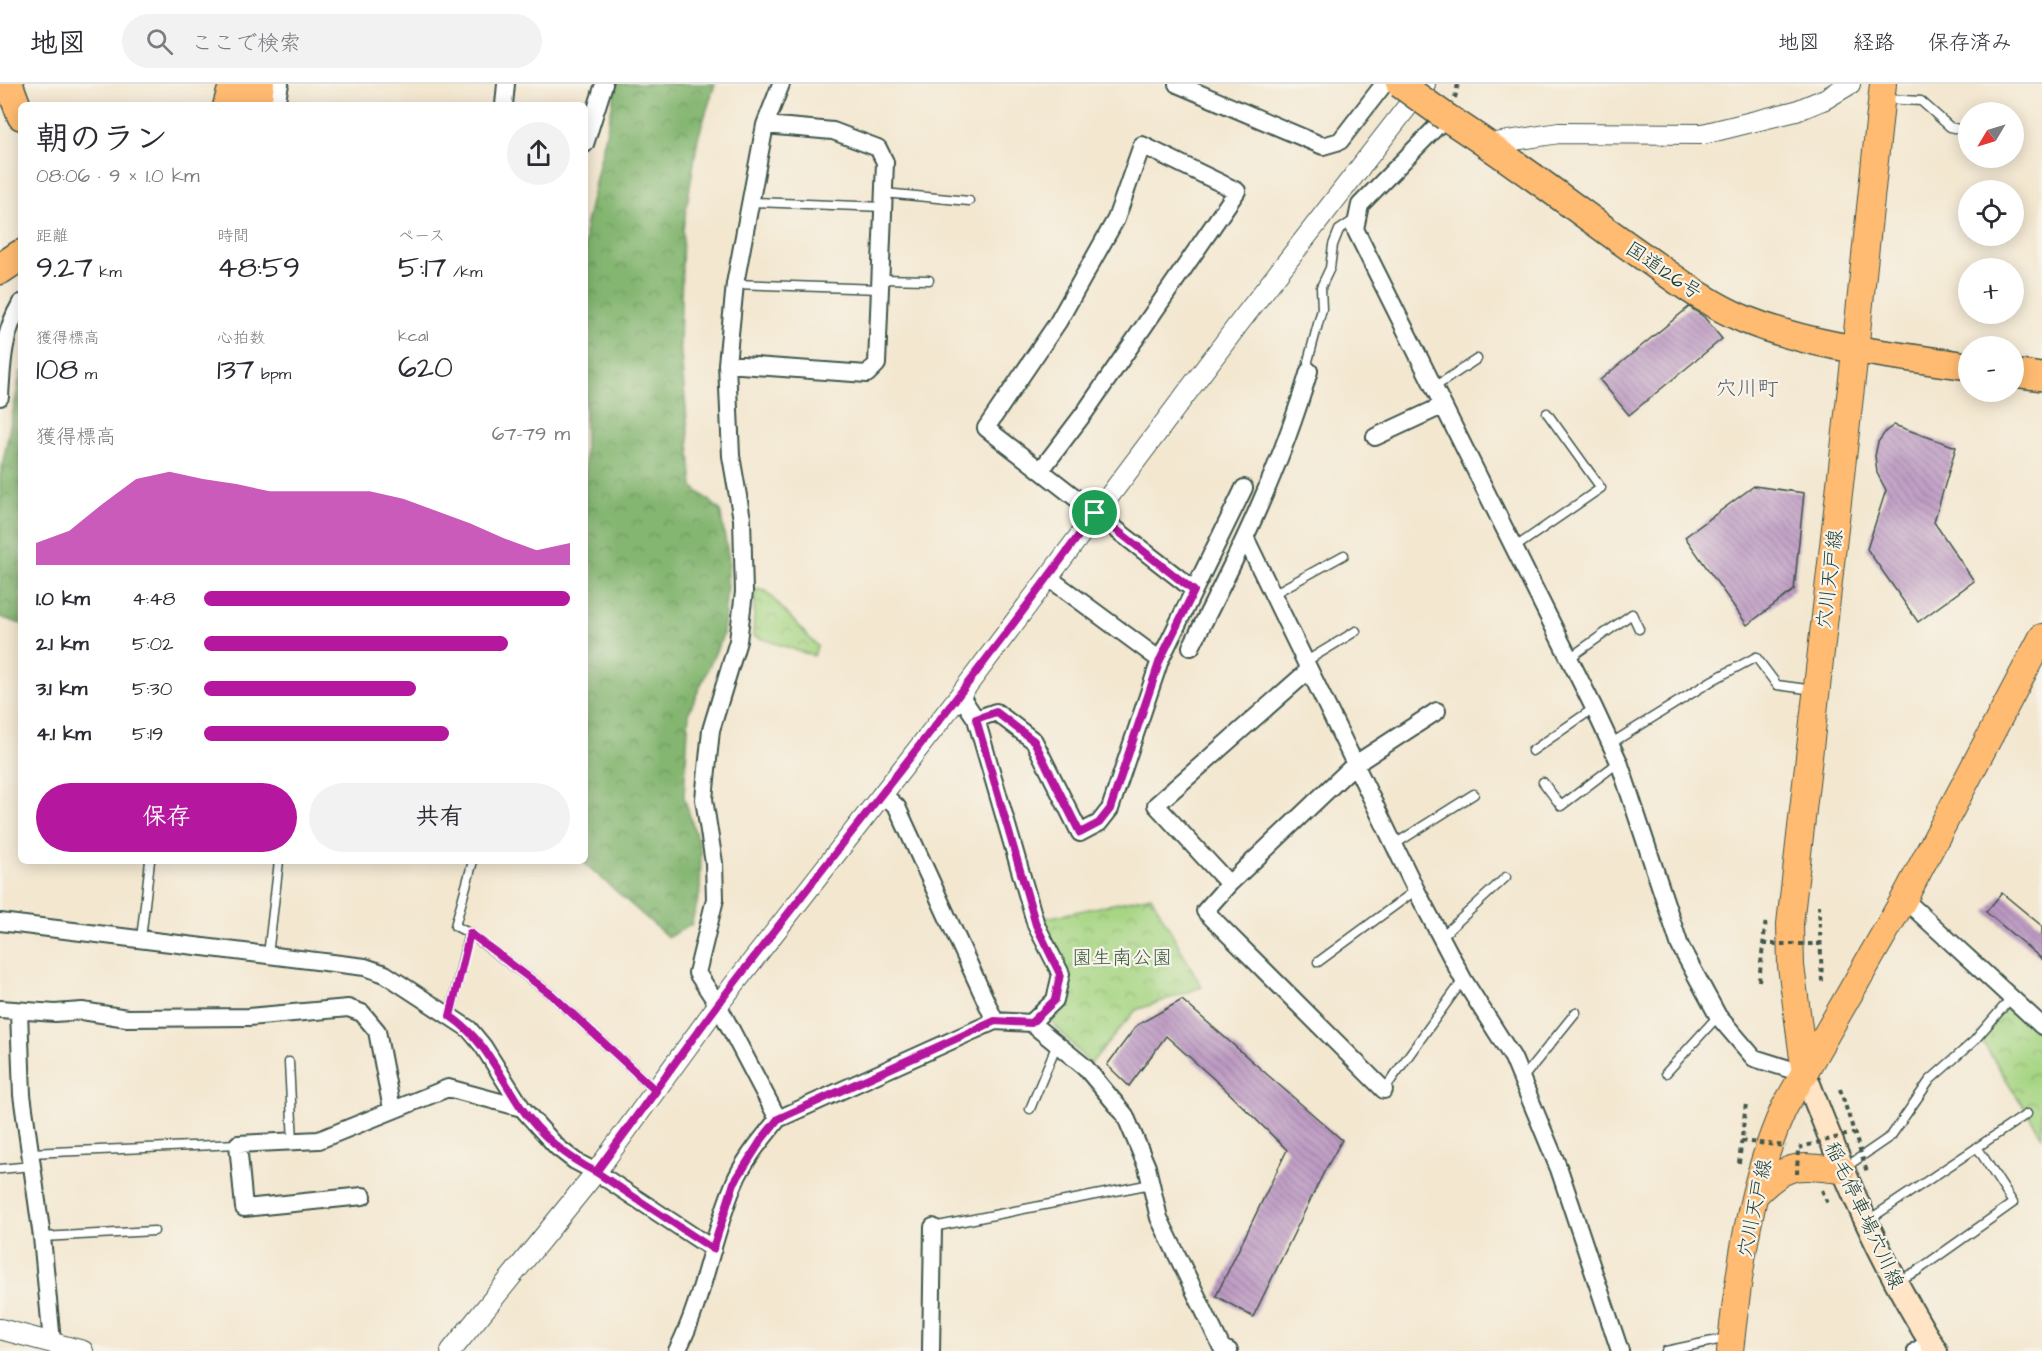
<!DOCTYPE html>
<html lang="ja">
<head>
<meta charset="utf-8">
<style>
	body { margin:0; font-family:"Architects Daughter","Klee One",sans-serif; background:#f2f2f3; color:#2b2b33; height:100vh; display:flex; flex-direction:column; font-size:22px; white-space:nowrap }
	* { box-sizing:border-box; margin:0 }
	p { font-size:20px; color:#7c7c81 }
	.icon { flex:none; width:33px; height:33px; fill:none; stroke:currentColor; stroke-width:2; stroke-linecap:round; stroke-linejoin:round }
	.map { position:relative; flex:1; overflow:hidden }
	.details { position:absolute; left:18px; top:18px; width:570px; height:762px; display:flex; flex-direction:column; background:#fff; border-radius:9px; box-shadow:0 3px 15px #0003 }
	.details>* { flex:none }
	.needle { width:39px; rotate:232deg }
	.controls { position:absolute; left:1958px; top:18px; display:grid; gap:12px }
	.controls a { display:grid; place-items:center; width:66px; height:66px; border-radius:50%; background:#fff; box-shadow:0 3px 15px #0003; font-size:30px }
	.pin { position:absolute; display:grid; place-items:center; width:51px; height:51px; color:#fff; margin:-26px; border:3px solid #fff; border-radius:50%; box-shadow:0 2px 6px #0007 }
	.round { display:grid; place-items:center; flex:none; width:63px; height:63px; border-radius:32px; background:#f2f2f3 }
	.headline { display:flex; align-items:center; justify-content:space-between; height:102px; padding:0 18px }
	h1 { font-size:33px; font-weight:600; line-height:45px }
	.metrics { display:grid; grid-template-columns:repeat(3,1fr); gap:9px; height:102px; padding:6px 18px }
	.metrics div { display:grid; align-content:center }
	.metrics b { font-size:30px; font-weight:600 }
	.metrics small { font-size:16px; font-weight:400 }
	.metrics p { font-size:16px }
	.chart { height:168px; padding:12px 18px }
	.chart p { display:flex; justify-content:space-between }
	.chart svg { width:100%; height:108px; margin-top:6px; fill:#b5179e; opacity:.7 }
	.button { display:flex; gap:12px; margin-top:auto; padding:12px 18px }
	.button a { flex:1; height:69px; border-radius:36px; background:#b5179e; color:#fff; font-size:24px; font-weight:600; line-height:69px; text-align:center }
	.button a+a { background:#f2f2f3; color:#2b2b33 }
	ul { padding:0 18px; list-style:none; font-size:20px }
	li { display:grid; grid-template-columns:96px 72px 1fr; align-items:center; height:45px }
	li i { height:15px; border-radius:8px; background:#b5179e }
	header { display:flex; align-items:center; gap:36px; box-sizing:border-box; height:84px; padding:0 30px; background:#fff; border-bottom:2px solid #e1e1e2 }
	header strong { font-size:28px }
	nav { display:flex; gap:33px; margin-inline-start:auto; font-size:21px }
	.search { width:420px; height:54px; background:#f2f2f3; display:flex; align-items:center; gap:15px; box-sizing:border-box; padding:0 21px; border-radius:33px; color:#7c7c81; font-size:22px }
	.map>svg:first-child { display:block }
</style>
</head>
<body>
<header>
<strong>地図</strong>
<div class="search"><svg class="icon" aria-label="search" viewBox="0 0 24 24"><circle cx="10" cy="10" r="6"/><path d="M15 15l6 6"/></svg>ここで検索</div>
<nav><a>地図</a><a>経路</a><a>保存済み</a></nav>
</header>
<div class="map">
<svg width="2042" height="1267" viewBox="0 0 2042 1267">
	<defs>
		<pattern id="forest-crowns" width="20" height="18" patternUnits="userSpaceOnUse" patternTransform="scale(1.5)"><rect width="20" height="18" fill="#84b671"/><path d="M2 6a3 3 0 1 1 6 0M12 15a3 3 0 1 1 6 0" fill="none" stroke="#6b955e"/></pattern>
		<pattern id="park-crowns" width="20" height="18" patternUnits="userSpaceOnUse" patternTransform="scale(1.5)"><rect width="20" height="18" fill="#a6d583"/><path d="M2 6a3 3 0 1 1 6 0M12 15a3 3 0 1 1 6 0" fill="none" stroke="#87ae6c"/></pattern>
		<pattern id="building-back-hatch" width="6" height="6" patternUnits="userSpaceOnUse" patternTransform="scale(1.5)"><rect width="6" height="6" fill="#bb97c2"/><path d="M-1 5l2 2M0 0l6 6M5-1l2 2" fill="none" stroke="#977c9e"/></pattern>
	</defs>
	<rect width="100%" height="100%" fill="#f7f3e8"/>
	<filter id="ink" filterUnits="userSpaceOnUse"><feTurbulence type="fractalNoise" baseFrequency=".0167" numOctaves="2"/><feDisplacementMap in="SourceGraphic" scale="12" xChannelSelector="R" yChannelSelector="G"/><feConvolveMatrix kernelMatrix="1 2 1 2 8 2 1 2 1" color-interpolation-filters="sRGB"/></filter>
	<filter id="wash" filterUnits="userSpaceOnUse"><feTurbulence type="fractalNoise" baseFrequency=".008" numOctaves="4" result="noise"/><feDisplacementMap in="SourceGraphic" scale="24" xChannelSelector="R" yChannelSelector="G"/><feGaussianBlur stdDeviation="1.35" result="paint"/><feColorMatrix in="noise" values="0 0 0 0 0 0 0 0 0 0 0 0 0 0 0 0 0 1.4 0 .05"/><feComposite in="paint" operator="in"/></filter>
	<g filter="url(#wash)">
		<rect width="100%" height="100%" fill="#f3e7d0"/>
		<path fill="url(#forest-crowns)" stroke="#527a52" stroke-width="1.5" d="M 617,0 L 715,0 L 698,54 L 683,145 L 680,259 L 693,403 L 720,426 L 729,476 L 723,551 L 689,628 L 684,713 L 701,767 L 700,809 L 691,841 L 668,853 L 582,777 L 585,777 L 585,144 Z
			M 21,287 L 21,540 L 0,533 L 0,393 Z"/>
		<path fill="url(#park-crowns)" stroke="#62895c" stroke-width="1.5" d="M 755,505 L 766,507 L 817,562 L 814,572 L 753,552 Z
			M 1151,812 L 1202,903 L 1136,926 L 1090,980 L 1049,935 L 1067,913 L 1070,894 L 1041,835 Z
			M 2009,922 L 2042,953 L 2042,1052 L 1978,951 Z"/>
		<g id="blocks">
			<path fill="url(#building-back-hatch)" d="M 1689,223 L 1704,233 L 1722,255 L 1629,331 L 1600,296 Z
				M 1894,341 L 1956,363 L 1934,438 L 1974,497 L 1918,538 L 1867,465 L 1886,406 L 1877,389 L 1875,372 L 1878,358 L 1886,347 Z
				M 1754,402 L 1804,409 L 1794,506 L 1747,541 L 1685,453 Z
				M 2002,809 L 2042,842 L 2042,875 L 1986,828 Z
				M 1182,916 L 1342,1056 L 1324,1088 L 1253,1233 L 1216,1212 L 1287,1066 L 1225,1005 L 1166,952 L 1129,1002 L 1107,981 L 1137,941 Z"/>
		</g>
	</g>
	<g filter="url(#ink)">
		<use href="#blocks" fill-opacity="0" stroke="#3f564b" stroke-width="1.5"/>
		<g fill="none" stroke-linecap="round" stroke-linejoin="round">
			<g stroke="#3f564b" stroke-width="11">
				<path id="service" d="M 1885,15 L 1921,17 L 1950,43 L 1968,47
					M 884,109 L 969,117
					M 752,118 L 884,123
					M 880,195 L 929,196
					M 735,200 L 880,205
					M 1309,287 L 1308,277 L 1322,225 L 1321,203 L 1330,184 L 1333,161 L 1339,146 L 1357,134
					M 1433,304 L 1477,275
					M 1514,464 L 1601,404 L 1547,329
					M 1273,510 L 1344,471
					M 1568,575 L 1632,530 L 1639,545
					M 1305,578 L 1356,547
					M 1610,660 L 1713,596 L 1756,573 L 1777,601 L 1814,606
					M 1532,667 L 1594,624
					M 1543,698 L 1561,722 L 1619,678
					M 1395,760 L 1474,710
					M 473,777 L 455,842 L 469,849 L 552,911 L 656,1007
					M 1441,853 L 1506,793
					M 141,855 L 150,777
					M 268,871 L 279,777
					M 1318,878 L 1416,806
					M 450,932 L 469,849
					M 289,978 L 293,1058
					M 1666,989 L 1718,932
					M 1522,995 L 1576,928
					M 1384,1006 L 1463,896
					M 1030,1025 L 1057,960
					M 30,1069 L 238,1060
					M 0,1085 L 32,1082
					M 1843,1085 L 1891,1052 L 1930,996 L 1974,957 L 2011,914
					M 1867,1137 L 2027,1030
					M 933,1143 L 1151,1100
					M 42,1153 L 154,1147
					M 1897,1197 L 1917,1187 L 2013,1119 L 1977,1063
					M 1666,1267 L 1727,1254"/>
			</g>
			<g stroke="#3f564b" stroke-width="20">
				<path id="minor" d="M 1177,0 L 1323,62 L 1340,57 L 1384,0
					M 276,21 L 280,0
					M 504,21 L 506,0
					M 1446,33 L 1360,121 L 1355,145 L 1594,624 L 1619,678 L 1680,862 L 1718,932 L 1754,974 L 1805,990
					M 585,60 L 604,0
					M 727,280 L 867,290 L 877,280 L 885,78 L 878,64 L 833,47 L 765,41
					M 0,313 C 2,278 3,249 21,219
					M 1375,353 L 1442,322
					M 1041,386 L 1085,328 L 1237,107 L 1142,61 L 1116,135 L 1058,238 L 986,344 L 1194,506
					M 1246,455 L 1416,806 L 1463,895 L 1513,974 L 1559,1085 L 1620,1267
					M 1049,494 L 1160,576
					M 1191,563 C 1237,473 1281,384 1309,287
					M 960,611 L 976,635 L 1036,841 L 1061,890 L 1055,916 L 1031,939
					M 976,635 L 996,628 L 1034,657 L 1080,749 L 1099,739 L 1110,725 L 1160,576 L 1244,404
					M 882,709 L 897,723 L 995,937
					M 1229,800 L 1156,721 L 1309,586
					M 1904,815 L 2042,942
					M 0,838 L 365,883 L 385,890 L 469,945 L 483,962 L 522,1024 L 557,1063 L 575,1077 L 596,1088 L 713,1165
					M 0,925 L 55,929 L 82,927 L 127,934 L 249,933 L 348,924 L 362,929 L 377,947 L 392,1025
					M 19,927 L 22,1011 L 42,1153 L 52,1258
					M 1384,1006 L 1205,827 L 1229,800 L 1354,681 L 1437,627
					M 778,1035 L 718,921 L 697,889 L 715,815 L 714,779 L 704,715 L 711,646 L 738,557 L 744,508 L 742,435 L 731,372 L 727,280 L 735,200 L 765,41 L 781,0
					M 363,1112 L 244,1124 L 238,1060 L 319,1056 L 448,1004 L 522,1024
					M 677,1267 C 704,1214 711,1155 734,1100 C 743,1077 762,1055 778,1035 L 995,937 L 1031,939 L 1085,983 L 1125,1031 L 1147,1083 L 1159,1134 L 1222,1264 L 1229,1267
					M 931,1267 L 933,1143
					M 1916,1267 L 1930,1258"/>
			</g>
			<g stroke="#3f564b" stroke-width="22">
				<path id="tertiary" d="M 1489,60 L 1559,49 L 1703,50 L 1796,27 L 1825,15 L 1850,0
					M 0,1245 L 83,1267
					M 451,1267 L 596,1088 L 718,921 L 960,611 L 1240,238 L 1425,0"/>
			</g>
			<g stroke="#3f564b" stroke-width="26">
				<path id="secondary" d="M 1805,990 C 1843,1089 1879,1176 1936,1267"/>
			</g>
			<g stroke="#3f564b" stroke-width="28">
				<path id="primary" d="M 1805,990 L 1791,882 L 1790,840 L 1853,286 L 1883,0
					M 1756,1110 C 1788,1077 1798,1082 1842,1086
					M 1730,1267 C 1739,1186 1750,1099 1784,1024 L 1904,815 L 2042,553"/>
			</g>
			<g stroke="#3f564b" stroke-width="30">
				<path id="trunk" d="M 9,0 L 21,32
					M 227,21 L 233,0
					M 1446,33 C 1512,75 1574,124 1638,169 C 1673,193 1707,220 1746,236 C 1816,264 1894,271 1968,282
					M 2013,289 L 2042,293"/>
			</g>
			<g stroke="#3f564b" stroke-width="33">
				<path id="motorway" d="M 256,21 L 259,0
					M 0,185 L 21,171"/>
			</g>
			<path stroke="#3f564b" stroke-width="4" stroke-dasharray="4.5 4.5" stroke-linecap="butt" d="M 1455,14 L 1458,0
				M 1819,821 L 1822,898
				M 1759,897 L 1766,835
				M 1739,1079 L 1746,1019
				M 1822,1106 L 1828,1120"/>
			<use href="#service" stroke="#fff" stroke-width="8"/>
			<use href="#minor" stroke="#fff" stroke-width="16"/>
			<use href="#tertiary" stroke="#fff" stroke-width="20"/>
			<use href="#secondary" stroke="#ffe4c6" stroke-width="22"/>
			<use href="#primary" stroke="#ffbb71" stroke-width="26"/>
			<use href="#trunk" stroke="#ffbb71" stroke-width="27"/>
			<use href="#motorway" stroke="#ffbb71" stroke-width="30"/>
			<g stroke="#3f564b" stroke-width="30" stroke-linecap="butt">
				<path id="trunk-bridge" d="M 1400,0 L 1446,33"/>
			</g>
			<path stroke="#3f564b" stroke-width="4" stroke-dasharray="4.5 4.5" stroke-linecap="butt" d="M 1763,860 L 1820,860
				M 1840,1005 L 1867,1088
				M 1741,1057 L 1786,1062
				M 1797,1090 L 1798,1064 L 1853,1049"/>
			<use href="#trunk-bridge" stroke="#ffbb71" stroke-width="27"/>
		</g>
	</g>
	<g fill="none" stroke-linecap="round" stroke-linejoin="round" filter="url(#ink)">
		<g stroke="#fff" stroke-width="12">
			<path id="route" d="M 1095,429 C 975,596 844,755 719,919 C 677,975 637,1032 596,1088 C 566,1073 539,1049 520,1022 C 497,987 485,956 450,932 L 470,849 L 552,911 L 656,1007 L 596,1088 L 713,1165 L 734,1099 L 762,1055 L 778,1035 L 995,937 L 1031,939 L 1055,916 L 1060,890 L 1036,841 L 976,635 L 996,628 L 1034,657 L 1080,749 L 1099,739 L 1110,725 L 1160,576 L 1194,507 L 1095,429"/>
		</g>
		<use href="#route" stroke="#b5179e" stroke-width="8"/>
	</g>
	<g text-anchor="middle" stroke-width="4.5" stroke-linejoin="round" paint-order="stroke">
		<g font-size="20" fill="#1f3d34" stroke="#f7f3e8">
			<text transform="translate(1664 186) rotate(34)" y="7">国道126号</text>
			<text transform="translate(1829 495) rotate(-83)" y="7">穴川天戸線</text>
			<text transform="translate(1754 1124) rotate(-78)" y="7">穴川天戸線</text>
			<text transform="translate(1865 1131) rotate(65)" y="7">稲毛停車場穴川線</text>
		</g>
		<g font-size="20" fill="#3a5b44" stroke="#f7f3e8">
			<text x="1122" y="880">園生南公園</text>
		</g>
		<g font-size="21" fill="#565c66" stroke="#f7f3e8">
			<text x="1747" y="311">穴川町</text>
		</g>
	</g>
</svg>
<div class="controls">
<a><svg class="needle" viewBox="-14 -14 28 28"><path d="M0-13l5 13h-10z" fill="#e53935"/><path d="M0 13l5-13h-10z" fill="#7c7c81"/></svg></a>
<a><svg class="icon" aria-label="locate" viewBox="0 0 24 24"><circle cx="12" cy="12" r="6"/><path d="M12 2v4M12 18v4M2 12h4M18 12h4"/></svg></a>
<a>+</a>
<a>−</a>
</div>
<div class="pin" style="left:1095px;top:429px;background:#1e9e55"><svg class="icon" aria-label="arrive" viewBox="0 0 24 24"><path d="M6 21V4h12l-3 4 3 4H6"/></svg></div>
<section class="details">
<div class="headline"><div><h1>朝のラン</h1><p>08:06 · 9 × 1.0 km</p></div><a class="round"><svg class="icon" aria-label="share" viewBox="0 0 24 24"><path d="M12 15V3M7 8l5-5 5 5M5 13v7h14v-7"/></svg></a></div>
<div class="metrics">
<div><p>距離</p><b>9.27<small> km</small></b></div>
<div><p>時間</p><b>48:59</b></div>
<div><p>ペース</p><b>5:17<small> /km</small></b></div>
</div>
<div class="metrics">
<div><p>獲得標高</p><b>108<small> m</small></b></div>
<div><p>心拍数</p><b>137<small> bpm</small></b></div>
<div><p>kcal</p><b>620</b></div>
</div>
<div class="chart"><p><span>獲得標高</span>67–79 m</p>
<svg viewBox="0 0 160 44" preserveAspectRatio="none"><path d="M0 44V35L10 30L20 19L30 9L40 6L50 9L60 11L70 14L80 14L90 14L100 14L110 17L120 22L130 27L140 33L150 38L160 35V44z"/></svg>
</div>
<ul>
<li><b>1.0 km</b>4:48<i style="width:100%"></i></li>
<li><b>2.1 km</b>5:02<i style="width:83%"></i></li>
<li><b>3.1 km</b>5:30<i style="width:58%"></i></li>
<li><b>4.1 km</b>5:19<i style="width:67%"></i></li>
</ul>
<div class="button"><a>保存</a><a>共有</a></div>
</section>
</div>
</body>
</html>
